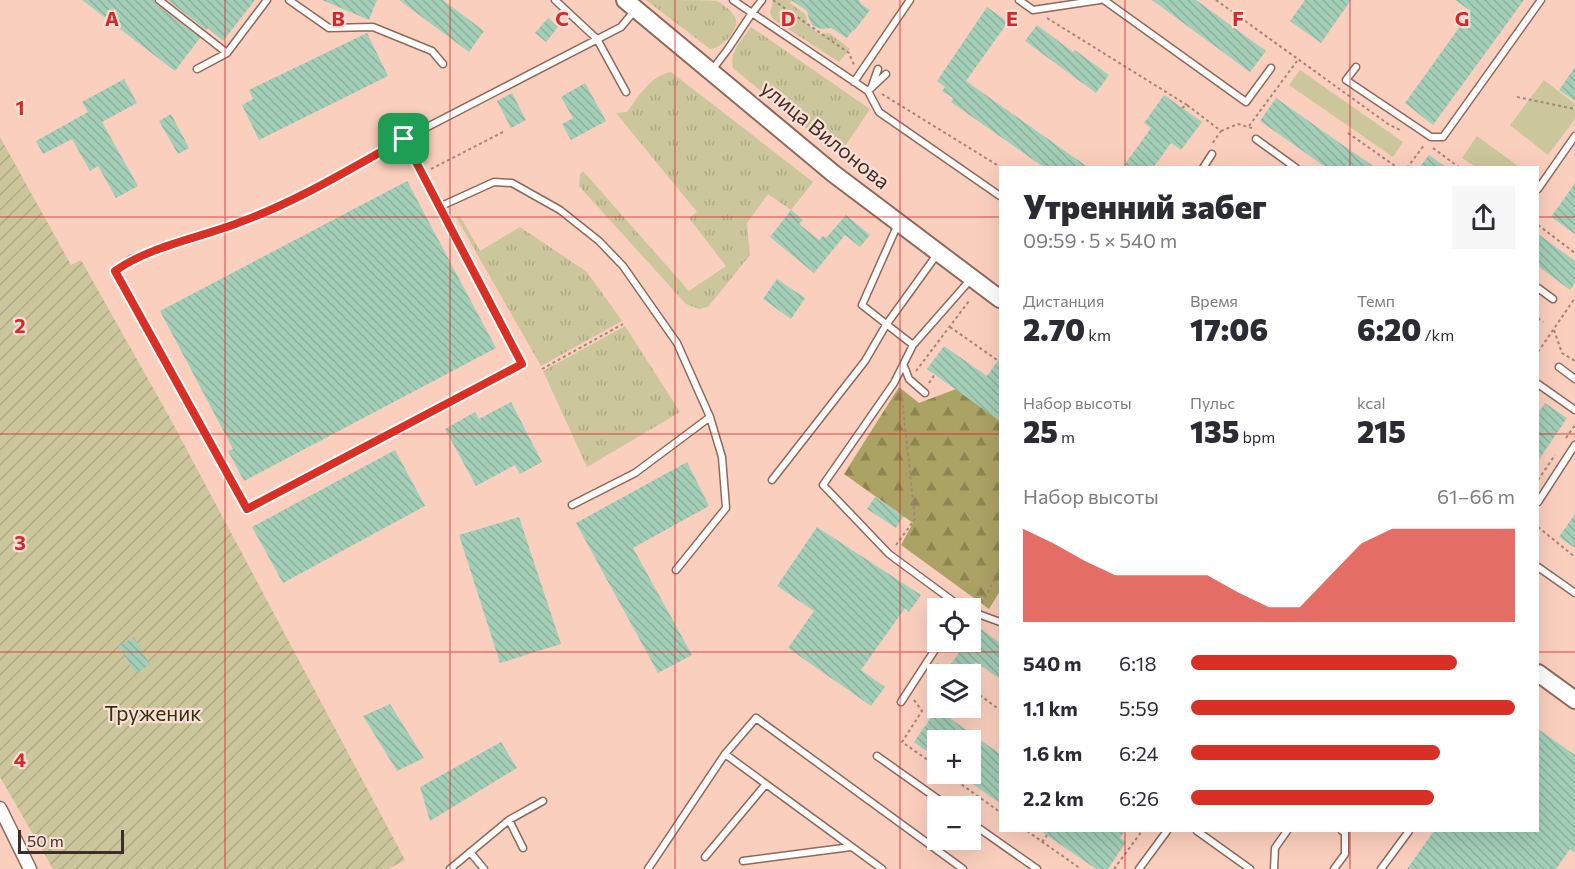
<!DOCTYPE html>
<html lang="ru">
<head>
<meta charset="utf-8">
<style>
	body { margin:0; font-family:Commissioner,sans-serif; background:#f7f7f7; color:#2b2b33; height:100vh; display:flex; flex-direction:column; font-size:22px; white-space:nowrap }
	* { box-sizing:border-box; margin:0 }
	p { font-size:20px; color:#7c7c81 }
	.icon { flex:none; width:33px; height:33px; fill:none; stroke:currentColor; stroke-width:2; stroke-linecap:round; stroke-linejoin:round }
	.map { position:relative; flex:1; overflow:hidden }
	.drawer { position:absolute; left:999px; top:166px; width:540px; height:666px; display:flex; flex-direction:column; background:#fff; border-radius:0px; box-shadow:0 6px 24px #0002 }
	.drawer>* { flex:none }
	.fabs { position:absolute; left:927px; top:598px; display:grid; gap:12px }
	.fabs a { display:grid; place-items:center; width:54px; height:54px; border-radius:0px; background:#fff; box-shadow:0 6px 24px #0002; font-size:30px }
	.scale { position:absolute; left:18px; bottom:15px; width:106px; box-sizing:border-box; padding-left:6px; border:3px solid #3f2e28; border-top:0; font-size:16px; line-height:21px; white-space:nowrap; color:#3f2e28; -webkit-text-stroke:4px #fce0d6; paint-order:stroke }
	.pin { position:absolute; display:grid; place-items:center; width:51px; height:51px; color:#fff; margin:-26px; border-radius:12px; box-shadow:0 3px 9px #0006 }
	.round { display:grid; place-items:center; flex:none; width:63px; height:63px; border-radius:0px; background:#f7f7f7 }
	.summary { display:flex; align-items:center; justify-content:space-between; height:102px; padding:0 24px }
	h1 { font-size:33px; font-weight:800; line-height:45px }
	.metrics { display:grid; grid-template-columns:repeat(3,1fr); gap:9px; height:102px; padding:6px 24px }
	.metrics div { display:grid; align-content:center }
	.metrics b { font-size:30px; font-weight:800 }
	.metrics small { font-size:16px; font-weight:400 }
	.metrics p { font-size:16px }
	.chart { height:168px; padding:12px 24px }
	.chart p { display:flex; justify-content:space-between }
	.chart svg { width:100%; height:108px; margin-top:6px; fill:#d93025; opacity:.7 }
	ul { padding:0 24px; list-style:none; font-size:20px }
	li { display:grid; grid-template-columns:96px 72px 1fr; align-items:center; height:45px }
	li i { height:15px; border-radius:8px; background:#d93025 }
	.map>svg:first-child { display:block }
</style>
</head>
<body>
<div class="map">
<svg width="1575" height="869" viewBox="0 0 1575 869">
	<defs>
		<pattern id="grass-tufts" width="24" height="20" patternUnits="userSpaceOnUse" patternTransform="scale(1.5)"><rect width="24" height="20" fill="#cbc69b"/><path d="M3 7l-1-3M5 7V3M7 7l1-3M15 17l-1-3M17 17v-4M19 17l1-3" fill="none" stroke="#afaa86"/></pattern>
		<pattern id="forest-firs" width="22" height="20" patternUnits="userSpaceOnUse" patternTransform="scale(1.5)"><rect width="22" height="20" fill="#aba364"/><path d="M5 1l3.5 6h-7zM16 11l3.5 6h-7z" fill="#8d8552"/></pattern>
		<pattern id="garden-furrows" width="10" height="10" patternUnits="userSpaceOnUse" patternTransform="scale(1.5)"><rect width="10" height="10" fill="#cbc69b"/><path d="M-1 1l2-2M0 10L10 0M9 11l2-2" fill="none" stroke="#afaa86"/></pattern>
		<pattern id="building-back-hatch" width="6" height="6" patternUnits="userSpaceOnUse" patternTransform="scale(1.5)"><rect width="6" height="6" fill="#a3cfb8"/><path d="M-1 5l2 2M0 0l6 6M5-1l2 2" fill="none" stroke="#8db29e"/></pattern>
	</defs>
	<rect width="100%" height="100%" fill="#fbcfbe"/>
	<path fill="url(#grass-tufts)" d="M 646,0 C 660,0 708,0 717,1 C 723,4 732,11 735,17 C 741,28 722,49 710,49 Z
		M 773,0 L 792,0 L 790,3 L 806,15 L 807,24 L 819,34 L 829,33 L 850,49 L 839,62 L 773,19 L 770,13 Z
		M 751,27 L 870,109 L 839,155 L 733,68 C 729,51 742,40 751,27 Z
		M 671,72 L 813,182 L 791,210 L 768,194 L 747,223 L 750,255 L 708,307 L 699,309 L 686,304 L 579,186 L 580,174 L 583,171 L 689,291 L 726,266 L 689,218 L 697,212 L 616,113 L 627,112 C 639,96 650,76 671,72 Z
		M 460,216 L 480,251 L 520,227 L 587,272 L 622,321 L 541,366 L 456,217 Z
		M 625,326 L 680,412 L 587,467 L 543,371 Z"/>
	<path fill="url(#forest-firs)" d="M 899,387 L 919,403 L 956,389 L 1000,421 L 1000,591 L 989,609 L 901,545 L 913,523 L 844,474 Z"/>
	<path fill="#cbc69b" d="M 1300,70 L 1403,142 L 1393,157 L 1289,85 Z
		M 1544,80 L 1575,104 L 1575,119 L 1548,155 L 1510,125 Z
		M 1477,136 L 1518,166 L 1517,168 L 1477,168 L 1462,158 Z"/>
	<path fill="url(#garden-furrows)" d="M 0,137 L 71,265 L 81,260 L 171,420 L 405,860 L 388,869 L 53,869 L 0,777 Z"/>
	<path fill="url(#building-back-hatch)" d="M 82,0 L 154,0 L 156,4 L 200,38 L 175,71 Z
		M 168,0 L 255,0 L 223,41 L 208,28 L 206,30 Z
		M 322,0 L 377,0 L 369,20 Z
		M 399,0 L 443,0 L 484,31 L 469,52 Z
		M 791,0 L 859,0 L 861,4 L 870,10 L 854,31 L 853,30 L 847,38 L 831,28 L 822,29 L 813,26 L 809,19 L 807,11 Z
		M 1152,0 L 1196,0 L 1266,51 L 1250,72 Z
		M 1305,0 L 1351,0 L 1321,43 L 1290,21 Z
		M 1455,0 L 1524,0 L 1433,125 L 1405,103 L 1471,11 Z
		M 987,7 L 1008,22 L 966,81 L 1089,168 L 1045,168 L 958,107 L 951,102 L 953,98 L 942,91 L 945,87 L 937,81 Z
		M 548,18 L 558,27 L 546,42 L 535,33 Z
		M 1037,25 L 1073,52 L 1075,50 L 1109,75 L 1096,93 L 1025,41 Z
		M 367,33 L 388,76 L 259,140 L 242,105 L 253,99 L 249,90 Z
		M 1575,67 L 1575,101 L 1559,90 Z
		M 124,79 L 137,103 L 102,122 L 138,186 L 116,198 L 98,166 L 90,171 L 72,139 L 43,154 L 36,141 L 88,112 L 82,102 Z
		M 585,83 L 606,121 L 571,140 L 562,124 L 573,118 L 561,97 Z
		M 512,93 L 526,120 L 511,128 L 497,101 Z
		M 1164,95 L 1202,122 L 1181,150 L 1171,143 L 1153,168 L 1122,168 L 1151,128 L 1144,123 Z
		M 1276,98 L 1337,141 L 1376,168 L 1327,168 L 1260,121 Z
		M 171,114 L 189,148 L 178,154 L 159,121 Z
		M 1429,155 L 1447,168 L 1419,168 Z
		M 407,181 L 496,348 L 244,481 L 228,451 L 233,449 L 160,311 Z
		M 1575,183 L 1575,234 L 1551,217 Z
		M 791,210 L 803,220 L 799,224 L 819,240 L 823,236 L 826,238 L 846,215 L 870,235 L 860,247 L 845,235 L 814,273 L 770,237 Z
		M 1538,234 L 1575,261 L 1575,283 L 1570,290 L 1538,266 Z
		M 777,279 L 805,298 L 791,319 L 763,299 Z
		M 944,346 L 987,376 L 1000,358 L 1000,421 L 927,369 Z
		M 511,402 L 542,462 L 520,474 L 515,465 L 476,486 L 445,429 L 475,412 L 479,419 Z
		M 1545,403 L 1567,418 L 1538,461 L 1538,413 Z
		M 395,450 L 425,506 L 283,583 L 252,527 Z
		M 687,462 L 709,506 L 633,548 L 692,655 L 658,673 L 576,523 Z
		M 875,497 L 904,516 L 896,528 L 867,509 Z
		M 1575,514 L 1575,548 L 1559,537 Z
		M 519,517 L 561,644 L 500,663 L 459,535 Z
		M 817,527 L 921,595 L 909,612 L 905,608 L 861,670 L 885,687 L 871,706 L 788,648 L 814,611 L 777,586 Z
		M 977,626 L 1000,643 L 1000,679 L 976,662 L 966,675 L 943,675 L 967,642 L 970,642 L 970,637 Z
		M 134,637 L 150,665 L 135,673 L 119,646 Z
		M 390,704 L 424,758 L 397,771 L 363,716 Z
		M 937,709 L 1000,754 L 1000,803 L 970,782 L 970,741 L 938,741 L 938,759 L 914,742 Z
		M 1538,729 L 1575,755 L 1575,853 L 1570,849 L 1556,869 L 1407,869 L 1434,831 L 1538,831 Z
		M 501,742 L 517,768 L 430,821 L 420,787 Z
		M 1041,831 L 1125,831 L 1120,838 L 1126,842 L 1108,869 L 1096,869 Z"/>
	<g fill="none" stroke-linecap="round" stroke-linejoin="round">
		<g stroke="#8f6859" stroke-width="9">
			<path id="lane" d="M 159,0 L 227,53 L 267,0
				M 289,0 L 329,28 L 373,27 L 432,51 L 443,64
				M 555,0 L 597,39 L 626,92
				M 733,0 L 752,13 L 762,0
				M 1019,0 L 1033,10 L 1100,0
				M 1104,0 L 1246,102 L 1271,68
				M 1356,67 L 1346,80 L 1431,137 L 1443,137 L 1541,0
				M 197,69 L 227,53
				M 712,70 L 728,49 L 752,13 L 868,91 L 879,112 L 1000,196
				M 854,82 L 910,0
				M 872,86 L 878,69
				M 868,91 L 886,74
				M 404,139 L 522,364 L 247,509 L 115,271 L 131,259 L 244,221 L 294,199 L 404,139 L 621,27 L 636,9
				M 1256,139 L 1296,168
				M 1203,168 L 1212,154
				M 1538,189 L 1575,136
				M 439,207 L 494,182 L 512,183 L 560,210 L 599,241 L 623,266 L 677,343 L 710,417 L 635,473 L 572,505
				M 898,224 L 862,305 L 913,345 L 971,279
				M 1538,288 L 1553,299
				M 913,345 L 894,383 L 823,485 L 889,554 L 961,607 L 960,609
				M 904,366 L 909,379 L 925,393
				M 1559,367 L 1575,379
				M 1538,384 L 1575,410
				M 772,480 L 865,361 L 886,325 L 938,253
				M 1538,502 L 1575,445
				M 1538,567 L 1575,593
				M 676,570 L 726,508 L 722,457 L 710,417
				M 970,611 L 1000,622
				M 901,702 L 940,642
				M 725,754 L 882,869
				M 877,756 L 949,807
				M 509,820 L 523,848
				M 970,822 L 1037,869
				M 1197,831 L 1250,869
				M 470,852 L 484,869
				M 705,857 L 766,784
				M 743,861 L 851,847
				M 450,869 L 509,820 L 543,801
				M 648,869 L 725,754 L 756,718 L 963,869
				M 1139,869 L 1167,831
				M 1274,869 L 1275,848 L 1287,831
				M 1334,869 L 1345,854 L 1345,832 L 1342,831
				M 1381,869 L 1409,831"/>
		</g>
		<g stroke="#8f6859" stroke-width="15">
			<path id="street" d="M 0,808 L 30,869"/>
		</g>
		<g stroke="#8f6859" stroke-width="20">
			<path id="secondary" d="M 625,0 L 834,174 L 1000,299
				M 1538,673 L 1575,700"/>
		</g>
		<path stroke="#a48579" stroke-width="2" stroke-dasharray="3 3" stroke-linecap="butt" d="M 773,0 L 849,53 L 854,65
			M 1216,0 L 1388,124 L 1402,131
			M 1047,18 L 1187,105
			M 882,94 L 1002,168
			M 1517,97 L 1575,109
			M 1182,108 L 1187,105 L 1221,131 L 1212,144
			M 1249,126 L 1297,61
			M 1221,131 L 1238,124 L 1255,129
			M 1348,133 L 1398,168
			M 1433,148 L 1460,168
			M 1220,168 L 1221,167
			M 1407,168 L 1425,144
			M 431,169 L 503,132
			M 1538,225 L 1575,253
			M 1538,318 L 1543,322
			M 950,327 L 1000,362
			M 1554,330 L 1562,353 L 1575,361
			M 1538,352 L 1575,298
			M 542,369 L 623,324
			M 916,371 L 969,301
			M 929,383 L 935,374
			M 1566,438 L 1575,425
			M 1538,480 L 1555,455
			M 1538,527 L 1575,557
			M 896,545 L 915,519 L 901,390
			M 982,603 L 1000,569
			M 937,664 L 946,671
			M 970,688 L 1000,710
			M 914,700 L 922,711 L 902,742 L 938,767
			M 947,774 L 1000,812
			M 1027,831 L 1081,869
			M 1042,842 L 1047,835
			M 1114,869 L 1142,831"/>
		<use href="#lane" stroke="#fff" stroke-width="6"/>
		<use href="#street" stroke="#fff" stroke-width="12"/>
		<use href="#secondary" stroke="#fff" stroke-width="16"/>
	</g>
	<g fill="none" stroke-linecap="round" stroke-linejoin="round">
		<g stroke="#fff" stroke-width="12">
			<path id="route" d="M 404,139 L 522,364 L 247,509 L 115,271 C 152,245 201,238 243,221 C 300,200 351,168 404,139 Z"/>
		</g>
		<use href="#route" stroke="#d93025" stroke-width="8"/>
	</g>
	<path fill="none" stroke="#d62828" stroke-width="1.5" stroke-opacity="0.55" d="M 225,0 L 225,869M 450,0 L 450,869M 675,0 L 675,869M 900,0 L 900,869M 1125,0 L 1125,168M 1350,0 L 1350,168M 0,217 L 1000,217M 1538,217 L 1575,217M 0,434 L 1000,434M 1538,434 L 1575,434M 0,652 L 1000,652M 1538,652 L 1575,652M 1125,831 L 1125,869M 1350,831 L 1350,869"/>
	<g text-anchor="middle" stroke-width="4.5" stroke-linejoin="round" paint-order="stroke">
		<g font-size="21" fill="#3f2e28" stroke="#fce0d6">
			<text transform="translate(825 135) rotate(39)" y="7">улица Вилонова</text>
		</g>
		<g font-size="21" fill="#333012" stroke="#fce0d6">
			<text x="153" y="721">Труженик</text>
		</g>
	</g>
	<g font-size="20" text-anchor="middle" font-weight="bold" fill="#d62828" stroke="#fce0d6" stroke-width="4.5" stroke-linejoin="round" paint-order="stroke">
		<text x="112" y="26">A</text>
		<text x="338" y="26">B</text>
		<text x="562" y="26">C</text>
		<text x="788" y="26">D</text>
		<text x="1012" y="26">E</text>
		<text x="1238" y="26">F</text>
		<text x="1462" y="26">G</text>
		<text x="20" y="115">1</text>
		<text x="20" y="333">2</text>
		<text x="20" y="550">3</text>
		<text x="20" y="767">4</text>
	</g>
</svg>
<div class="fabs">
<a><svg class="icon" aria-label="locate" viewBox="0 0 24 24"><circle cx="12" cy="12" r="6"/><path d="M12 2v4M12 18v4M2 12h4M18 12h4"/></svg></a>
<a><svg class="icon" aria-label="layers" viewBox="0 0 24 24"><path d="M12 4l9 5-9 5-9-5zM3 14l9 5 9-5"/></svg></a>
<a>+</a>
<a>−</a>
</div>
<div class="scale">50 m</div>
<div class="pin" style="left:404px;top:139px;background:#1e9e55"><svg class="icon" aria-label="arrive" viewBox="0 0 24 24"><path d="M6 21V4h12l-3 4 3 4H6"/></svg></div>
<section class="drawer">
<div class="summary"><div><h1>Утренний забег</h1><p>09:59 · 5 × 540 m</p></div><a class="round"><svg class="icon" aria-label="share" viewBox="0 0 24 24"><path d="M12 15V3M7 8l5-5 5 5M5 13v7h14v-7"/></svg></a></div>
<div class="metrics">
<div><p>Дистанция</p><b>2.70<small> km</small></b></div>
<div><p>Время</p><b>17:06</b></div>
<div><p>Темп</p><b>6:20<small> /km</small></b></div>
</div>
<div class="metrics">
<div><p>Набор высоты</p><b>25<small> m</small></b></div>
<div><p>Пульс</p><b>135<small> bpm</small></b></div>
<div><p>kcal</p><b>215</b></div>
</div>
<div class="chart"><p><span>Набор высоты</span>61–66 m</p>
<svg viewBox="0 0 160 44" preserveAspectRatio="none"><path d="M0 44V6L10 12L20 19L30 25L40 25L50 25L60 25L70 32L80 38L90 38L100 25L110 12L120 6L130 6L140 6L150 6L160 6V44z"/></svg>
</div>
<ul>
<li><b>540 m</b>6:18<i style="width:82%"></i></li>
<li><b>1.1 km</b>5:59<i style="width:100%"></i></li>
<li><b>1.6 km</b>6:24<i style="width:77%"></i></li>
<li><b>2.2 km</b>6:26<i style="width:75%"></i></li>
</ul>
</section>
</div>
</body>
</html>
